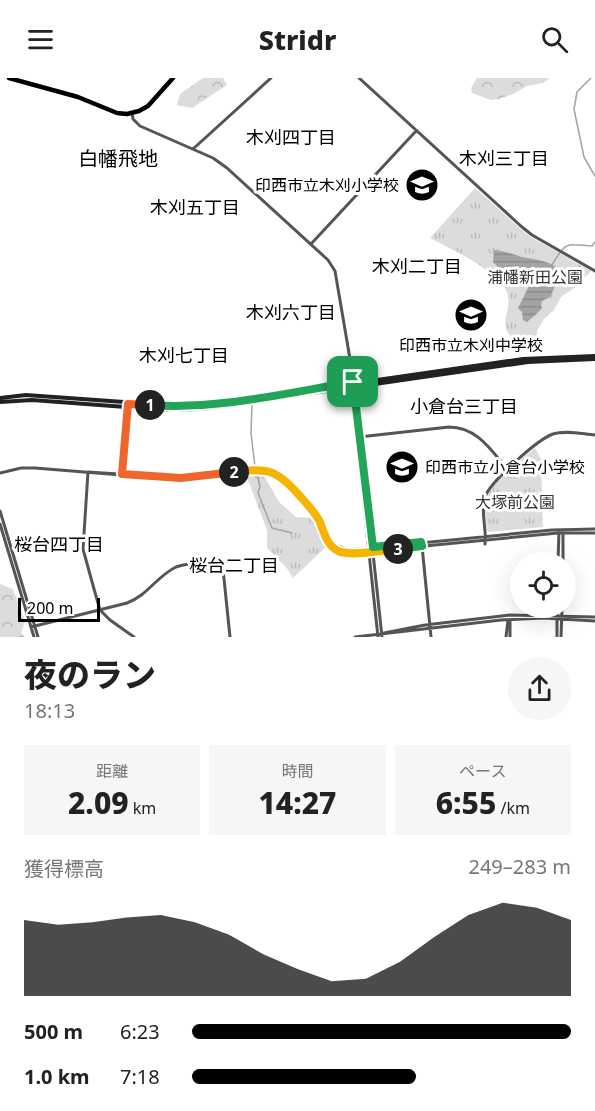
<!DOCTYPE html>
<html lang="ja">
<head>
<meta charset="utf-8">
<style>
	body { margin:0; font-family:"Noto Sans","Noto Sans JP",sans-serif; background:#f6f6f6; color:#222; height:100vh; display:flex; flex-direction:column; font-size:22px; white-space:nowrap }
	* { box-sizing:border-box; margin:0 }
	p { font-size:20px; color:#767676 }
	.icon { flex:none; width:33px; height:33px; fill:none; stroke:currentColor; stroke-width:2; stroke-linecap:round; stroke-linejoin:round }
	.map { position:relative; height:559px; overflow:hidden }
	.panel { display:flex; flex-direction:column; background:#fff; flex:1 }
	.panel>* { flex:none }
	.fabs { position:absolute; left:510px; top:474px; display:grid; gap:12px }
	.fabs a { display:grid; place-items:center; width:66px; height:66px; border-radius:50%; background:#fff; box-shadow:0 6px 24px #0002; font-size:30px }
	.scale { position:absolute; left:18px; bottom:15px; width:82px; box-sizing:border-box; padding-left:6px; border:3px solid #000; border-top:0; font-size:16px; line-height:21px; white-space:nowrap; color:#000; -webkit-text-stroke:4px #fff; paint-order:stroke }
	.pin { position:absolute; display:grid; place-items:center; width:51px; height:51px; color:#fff; margin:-26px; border-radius:12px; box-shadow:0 3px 9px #0006 }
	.km { position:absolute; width:30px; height:30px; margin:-15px; border-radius:50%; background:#222; color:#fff; font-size:16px; line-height:30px; text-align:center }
	.round { display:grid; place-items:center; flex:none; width:63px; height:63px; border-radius:32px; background:#f6f6f6 }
	.overview { display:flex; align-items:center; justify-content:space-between; height:102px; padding:0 24px }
	h1 { font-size:33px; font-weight:800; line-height:45px }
	.stats { display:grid; grid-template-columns:repeat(3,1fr); gap:9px; height:102px; padding:6px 24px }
	.stats div { display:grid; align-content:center; border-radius:0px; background:#f6f6f6; text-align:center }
	.stats b { font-size:30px; font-weight:800 }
	.stats small { font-size:16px; font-weight:400 }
	.stats p { font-size:16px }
	.chart { height:168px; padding:12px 24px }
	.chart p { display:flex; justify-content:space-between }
	.chart svg { width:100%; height:108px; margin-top:6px; fill:#000; opacity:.7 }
	ul { padding:0 24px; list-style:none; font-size:20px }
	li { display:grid; grid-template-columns:96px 72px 1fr; align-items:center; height:45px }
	li i { height:15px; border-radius:8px; background:#000 }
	header { display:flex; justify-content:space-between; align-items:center; height:78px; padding:0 24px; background:#fff; font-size:27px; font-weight:800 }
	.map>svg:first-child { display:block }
</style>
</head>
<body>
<header><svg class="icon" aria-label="menu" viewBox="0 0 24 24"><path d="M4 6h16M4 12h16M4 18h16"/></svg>Stridr<svg class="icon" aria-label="search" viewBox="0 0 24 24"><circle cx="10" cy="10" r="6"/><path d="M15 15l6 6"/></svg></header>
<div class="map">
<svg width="595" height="559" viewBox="0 0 595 559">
	<defs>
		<pattern id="forest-crowns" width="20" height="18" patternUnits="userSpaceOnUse" patternTransform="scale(1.5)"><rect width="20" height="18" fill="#dcdcdc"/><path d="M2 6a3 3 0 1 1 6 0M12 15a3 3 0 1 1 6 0" fill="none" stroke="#bbb"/></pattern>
		<pattern id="park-tufts" width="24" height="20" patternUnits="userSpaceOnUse" patternTransform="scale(1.5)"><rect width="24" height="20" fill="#dcdcdc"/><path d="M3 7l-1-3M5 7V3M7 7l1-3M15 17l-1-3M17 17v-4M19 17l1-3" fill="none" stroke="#bbb"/></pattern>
		<pattern id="water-rules" width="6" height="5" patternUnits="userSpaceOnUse" patternTransform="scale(1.5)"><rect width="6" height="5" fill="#a3a3a3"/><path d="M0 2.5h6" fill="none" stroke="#8b8b8b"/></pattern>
	</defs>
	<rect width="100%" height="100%" fill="#fff"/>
	<path fill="url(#forest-crowns)" d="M 203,0 L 223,0 L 227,7 L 192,30 L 177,27 L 180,16 Z
		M 477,0 L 550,0 L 543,5 L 527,8 L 513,16 L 499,21 L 491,22 L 472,15 L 471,10 Z
		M 0,506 L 13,511 L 25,543 L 21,555 L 25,559 L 0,559 Z"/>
	<path fill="url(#park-tufts)" d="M 475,110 L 529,158 L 591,193 L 574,210 L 561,219 L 554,232 L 544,241 L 537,253 L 536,265 L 531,271 L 526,271 C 520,266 512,261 508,255 C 500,242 513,228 507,214 C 497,192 451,171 430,160 Z
		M 535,370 L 541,381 L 543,449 L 489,454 L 487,452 C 486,442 484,432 486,423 C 492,401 519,384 535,370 Z
		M 263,396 L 279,424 L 296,439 L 313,440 L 326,469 L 293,500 L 286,489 L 267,470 L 267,452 L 246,397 Z"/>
	<path fill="url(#water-rules)" d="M 494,172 C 503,173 513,176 522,179 C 537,182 558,183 564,199 L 557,204 L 550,219 L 542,223 L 541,227 L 542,230 C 538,235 532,240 527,244 L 523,242 L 522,234 L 518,230 L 529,208 L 530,198 L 519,194 L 515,201 L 501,196 L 500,191 L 493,184 Z"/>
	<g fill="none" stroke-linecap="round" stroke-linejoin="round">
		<path stroke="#a3a3a3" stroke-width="1.5" d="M 591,0 L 577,14 L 574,31 L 584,79 L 595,98
			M 552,187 C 566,163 565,166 592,168 L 595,164
			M 252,326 L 251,355 L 255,389 L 260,408 L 258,415 L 272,450 L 292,455"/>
		<path stroke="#555" stroke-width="3" d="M 359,0 L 522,149 L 532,157 L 595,193
			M 132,35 L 133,41 L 140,48 L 213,80 L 227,90 L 328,182 L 335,193 L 356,316 L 382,559
			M 193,71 L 271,0
			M 311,166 L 416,53
			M 353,312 L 352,317 L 378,559
			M 359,359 L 449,349 C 477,349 491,372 508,392
			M 88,394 L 181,400 L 259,391 C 283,395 306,419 318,440 C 324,451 325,465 336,472 C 347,478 362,474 373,473 L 558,455 L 595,455
			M 88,394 L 83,471 L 94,511 L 100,532 L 110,542 L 134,559
			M 0,395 L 21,390 L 35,390 L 121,397
			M 122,396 L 127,329
			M 0,433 L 38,559
			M 0,446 L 34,559
			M 325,455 L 335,467 L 349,472 L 552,452 L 595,451
			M 485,466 C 487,450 480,434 485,419 C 490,404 538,361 553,356 C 566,352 582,356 595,357
			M 422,468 L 431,559
			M 558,484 L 559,453
			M 563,484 L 563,455
			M 510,542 L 510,559
			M 31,549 L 127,525 C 147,518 157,498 176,489 C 187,485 202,485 213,484 L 218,486 L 223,491 L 230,559
			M 384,555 L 425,547 L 510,537 L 595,539
			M 355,559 L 501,542 L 543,540 L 595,543
			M 506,559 L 508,542
			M 557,559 L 557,530
			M 561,559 L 562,530"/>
		<path stroke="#222" stroke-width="4" d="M 0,320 L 26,317 L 180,328 L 245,321 L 523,281 L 595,278
			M 0,324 L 32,322 L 166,332 L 201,331 L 528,284 L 595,281"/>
		<path stroke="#000" stroke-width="4.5" d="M 9,0 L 78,19 L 117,35 L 127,36 L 139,33 L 148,28 L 173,0"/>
	</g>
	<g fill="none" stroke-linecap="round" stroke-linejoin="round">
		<g stroke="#fff" stroke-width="12">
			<path id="split-1" d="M 150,327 C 217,332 286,315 353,304"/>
		</g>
		<g stroke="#fff" stroke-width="12">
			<path id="split-2" d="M 150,327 L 128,326 L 122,396 L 181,400 L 234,394"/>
		</g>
		<g stroke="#fff" stroke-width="12">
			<path id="split-3" d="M 234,394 C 267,389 277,392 299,417 C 306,425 314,433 319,442 C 324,453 326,467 338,473 C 351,479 384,472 398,471"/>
		</g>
		<g stroke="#fff" stroke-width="12">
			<path id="split-4" d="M 353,304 L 373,469 L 421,464 L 422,468 L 398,471"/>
		</g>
		<use href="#split-1" stroke="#22a559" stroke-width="8"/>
		<use href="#split-2" stroke="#f0652b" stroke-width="8"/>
		<use href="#split-3" stroke="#f5b400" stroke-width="8"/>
		<use href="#split-4" stroke="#22a559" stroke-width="8"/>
	</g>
	<defs>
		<g id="school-disc" transform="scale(1.725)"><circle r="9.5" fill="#000" stroke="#fff"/><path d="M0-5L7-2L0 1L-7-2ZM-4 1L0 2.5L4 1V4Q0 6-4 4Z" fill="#fff"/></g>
	</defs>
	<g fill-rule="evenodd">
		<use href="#school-disc" x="422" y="107"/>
		<use href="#school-disc" x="471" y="237"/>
		<use href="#school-disc" x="402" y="389"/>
	</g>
	<g text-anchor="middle" stroke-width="6" stroke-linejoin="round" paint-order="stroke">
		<g font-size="16" fill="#000" stroke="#fff" text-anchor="end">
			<text x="399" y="113">印西市立木刈小学校</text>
			<text x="471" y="273" text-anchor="middle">印西市立木刈中学校</text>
			<text x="425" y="395" text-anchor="start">印西市立小倉台小学校</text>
		</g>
		<g font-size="16" fill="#333" stroke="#fff">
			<text x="535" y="205">浦幡新田公園</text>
			<text x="515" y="430">大塚前公園</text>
		</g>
		<g font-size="18" fill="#000" stroke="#fff">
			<text x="291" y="66">木刈四丁目</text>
			<text x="504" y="87">木刈三丁目</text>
			<text x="195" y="136">木刈五丁目</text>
			<text x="417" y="195">木刈二丁目</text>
			<text x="291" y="241">木刈六丁目</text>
			<text x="184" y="284">木刈七丁目</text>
			<text x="464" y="335">小倉台三丁目</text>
			<text x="59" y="473">桜台四丁目</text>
			<text x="234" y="494">桜台二丁目</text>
		</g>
		<g font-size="20" fill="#000" stroke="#fff">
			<text x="118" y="88">白幡飛地</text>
		</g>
	</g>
</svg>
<div class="fabs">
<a><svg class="icon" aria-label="locate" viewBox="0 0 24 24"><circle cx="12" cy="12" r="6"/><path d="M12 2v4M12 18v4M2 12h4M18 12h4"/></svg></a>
</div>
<div class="scale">200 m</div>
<div class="pin" style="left:353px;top:304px;background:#1e9e55"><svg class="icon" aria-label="arrive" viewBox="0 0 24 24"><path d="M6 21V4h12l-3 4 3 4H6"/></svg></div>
<b class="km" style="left:150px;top:327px">1</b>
<b class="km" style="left:234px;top:394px">2</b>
<b class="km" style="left:398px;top:471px">3</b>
</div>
<section class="panel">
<div class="overview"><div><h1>夜のラン</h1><p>18:13</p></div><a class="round"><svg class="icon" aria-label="share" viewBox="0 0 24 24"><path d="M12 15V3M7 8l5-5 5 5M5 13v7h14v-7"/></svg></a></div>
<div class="stats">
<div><p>距離</p><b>2.09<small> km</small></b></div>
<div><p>時間</p><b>14:27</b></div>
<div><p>ペース</p><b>6:55<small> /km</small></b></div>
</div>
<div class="chart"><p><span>獲得標高</span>249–283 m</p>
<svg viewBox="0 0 160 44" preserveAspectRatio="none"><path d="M0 44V13L10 15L20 14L30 12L40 11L50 14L60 19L70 27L80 33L90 38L100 37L110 30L120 20L130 11L140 6L150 8L160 13V44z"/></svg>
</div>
<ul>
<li><b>500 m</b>6:23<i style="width:100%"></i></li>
<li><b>1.0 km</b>7:18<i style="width:59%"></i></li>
</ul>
</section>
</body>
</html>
